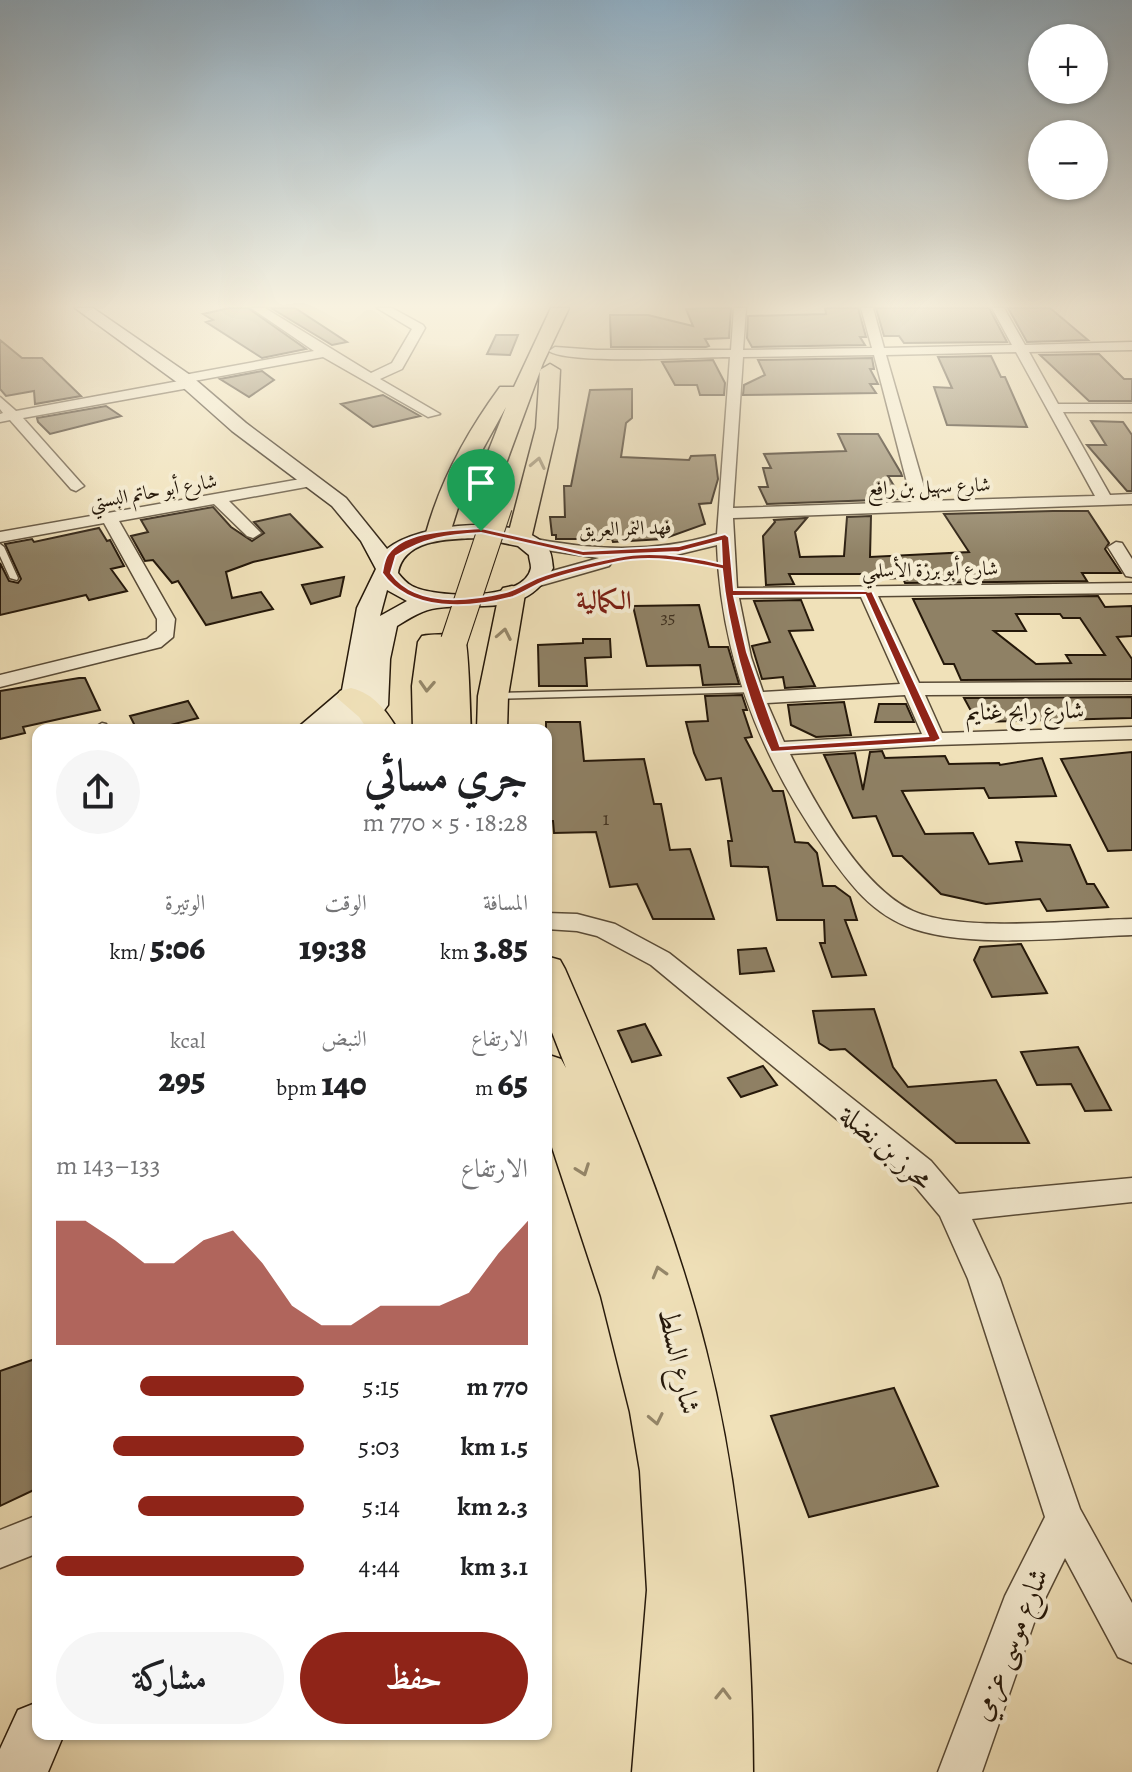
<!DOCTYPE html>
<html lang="ar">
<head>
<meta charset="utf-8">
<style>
	body { margin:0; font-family:Alegreya,Amiri,serif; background:#f6f6f6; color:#202124; direction:rtl; height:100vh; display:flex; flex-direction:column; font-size:30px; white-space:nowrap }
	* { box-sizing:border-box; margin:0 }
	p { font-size:26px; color:#757577 }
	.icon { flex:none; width:44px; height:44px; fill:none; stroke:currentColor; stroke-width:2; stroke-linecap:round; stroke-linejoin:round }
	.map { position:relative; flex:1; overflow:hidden; direction:ltr }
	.drawer { position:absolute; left:32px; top:724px; width:520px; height:1016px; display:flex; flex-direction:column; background:#fff; border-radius:16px; box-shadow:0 2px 6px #0004; direction:rtl }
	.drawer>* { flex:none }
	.buttons { position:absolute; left:1028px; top:24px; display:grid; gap:16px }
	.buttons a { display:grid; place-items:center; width:80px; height:80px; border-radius:50%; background:#fff; box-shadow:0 2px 6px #0004; font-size:40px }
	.pin { position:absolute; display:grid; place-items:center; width:68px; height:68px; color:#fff; margin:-82px -34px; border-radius:50% 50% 50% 0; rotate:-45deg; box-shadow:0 0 8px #0007 }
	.pin .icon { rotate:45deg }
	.round { display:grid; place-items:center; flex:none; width:84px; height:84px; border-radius:42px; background:#f6f6f6 }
	.headline { display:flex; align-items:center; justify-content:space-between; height:136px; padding:0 24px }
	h1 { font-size:44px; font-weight:800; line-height:60px }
	.figures { display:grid; grid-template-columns:repeat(3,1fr); gap:12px; height:136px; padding:8px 24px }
	.figures div { display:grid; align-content:center }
	.figures b { font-size:34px; font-weight:800 }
	.figures small { font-size:22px; font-weight:400 }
	.figures p { font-size:22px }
	.chart { height:224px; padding:16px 24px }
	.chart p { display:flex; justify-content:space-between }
	.chart svg { width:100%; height:144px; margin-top:8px; fill:#8f2418; opacity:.7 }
	.cta { display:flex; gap:16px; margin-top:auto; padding:16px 24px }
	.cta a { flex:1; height:92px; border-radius:48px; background:#8f2418; color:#fff; font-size:32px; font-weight:800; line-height:92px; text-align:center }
	.cta a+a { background:#f6f6f6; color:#202124 }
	ul { padding:0 24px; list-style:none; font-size:26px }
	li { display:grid; grid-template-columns:128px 96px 1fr; align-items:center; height:60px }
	li i { height:20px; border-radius:10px; background:#8f2418 }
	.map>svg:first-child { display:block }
</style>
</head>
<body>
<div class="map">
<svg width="1132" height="1772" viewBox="0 0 1132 1772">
	<rect width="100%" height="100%" fill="#f0e1b9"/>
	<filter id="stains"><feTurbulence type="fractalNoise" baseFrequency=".0025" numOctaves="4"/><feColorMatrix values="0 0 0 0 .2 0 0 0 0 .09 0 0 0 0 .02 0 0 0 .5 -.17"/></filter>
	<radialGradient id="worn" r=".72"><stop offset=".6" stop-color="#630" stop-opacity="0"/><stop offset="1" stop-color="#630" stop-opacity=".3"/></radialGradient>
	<path fill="#8f8165" stroke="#25180a" stroke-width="2" fill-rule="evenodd" d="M 229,308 L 248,308 L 306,349 L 262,358 L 206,322 L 213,320 L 203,314 Z
		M 271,308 L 295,308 L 347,342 L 332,345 Z
		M 709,308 L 731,308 L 729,338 L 705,339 L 709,346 L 706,347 L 611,347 L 610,315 L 648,315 L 693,326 L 686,309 Z
		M 825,308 L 858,308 L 866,337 L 860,337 L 865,345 L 752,347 L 747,338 L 748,316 L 826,314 Z
		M 876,308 L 989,308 L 1007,342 L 904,343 L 899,336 L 884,336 Z
		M 1008,308 L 1050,308 L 1088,340 L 1027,342 Z
		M 496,335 L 518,335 L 510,355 L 487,354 Z
		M 0,340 L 22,358 L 42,358 L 81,396 L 35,404 L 34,391 L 6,396 L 0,389 Z
		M 1099,354 L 1124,379 L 1132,379 L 1132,401 L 1089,401 L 1040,355 Z
		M 991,356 L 1001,377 L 1005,377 L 1027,427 L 947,425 L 934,387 L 952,388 L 938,357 Z
		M 872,358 L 874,369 L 870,369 L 878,384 L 870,384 L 876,393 L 743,395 L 744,385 L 765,375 L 758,360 Z
		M 713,360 L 725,383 L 724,395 L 700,395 L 697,385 L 675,385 L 662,362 Z
		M 262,371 L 274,380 L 249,397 L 220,379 Z
		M 632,389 L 632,418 L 626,423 L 621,457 L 689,460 L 691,456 L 715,455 L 718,479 L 711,503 L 699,504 L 705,524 L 663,539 L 613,542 L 612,539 L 556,539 L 556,535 L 552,535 L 550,517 L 565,517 L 564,486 L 571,486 L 590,390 Z
		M 383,395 L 420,416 L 373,427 L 341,404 Z
		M 106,406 L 121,416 L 50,434 L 38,422 L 37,418 Z
		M 1091,421 L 1123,422 L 1132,435 L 1132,491 L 1127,491 L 1087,445 L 1106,445 Z
		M 838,434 L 878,434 L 901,473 L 902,476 L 888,476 L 902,499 L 767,504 L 759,487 L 768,487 L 763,468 L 771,468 L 764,454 L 846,451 Z
		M 213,507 L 231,527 L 252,541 L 264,533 L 254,522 L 290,514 L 322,547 L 253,562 L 226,572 L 232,598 L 261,592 L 273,609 L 206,625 L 178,581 L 172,583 L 153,560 L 145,561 L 131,536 L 148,532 L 141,520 Z
		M 1053,511 L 1088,511 L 1109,543 L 1105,549 L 1121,573 L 1082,573 L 1087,581 L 905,583 L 903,578 L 877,579 L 874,574 L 789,574 L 794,584 L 766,585 L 763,536 L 775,522 L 774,520 L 807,518 L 795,532 L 800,557 L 844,556 L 847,517 L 871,516 L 870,557 L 969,552 L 944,514 Z
		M 99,528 L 107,541 L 110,540 L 124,566 L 111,569 L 127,591 L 89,600 L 86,595 L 0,615 L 0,563 L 9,581 L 18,583 L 21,579 L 5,544 L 32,539 L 34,542 Z
		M 344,577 L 340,596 L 311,604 L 302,585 Z
		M 1098,596 L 1105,607 L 1132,606 L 1132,636 L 1117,637 L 1132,659 L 1132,679 L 961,680 L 954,664 L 944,664 L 913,599 ZM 1016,614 L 1060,614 L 1063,618 L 1080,618 L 1105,655 L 1066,655 L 1071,663 L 1036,664 L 994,631 L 1026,631 Z
		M 801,600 L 813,630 L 789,631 L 815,686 L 785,688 L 783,677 L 762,679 L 752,646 L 770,642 L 754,601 Z
		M 699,605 L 709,647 L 728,647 L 739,684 L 703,685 L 700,665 L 647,666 L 633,606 Z
		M 583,639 L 610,639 L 611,657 L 585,658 L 587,686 L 539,686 L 538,645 L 583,643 Z
		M 79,678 L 85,678 L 100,710 L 23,727 L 25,733 L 0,739 L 0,691 Z
		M 742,695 L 747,710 L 743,710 L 752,737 L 745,738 L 773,791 L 783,791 L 795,842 L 808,843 L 817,853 L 823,886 L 835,886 L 850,897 L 857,920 L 845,920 L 866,975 L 832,977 L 820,943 L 825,943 L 824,920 L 777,920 L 768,867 L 731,866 L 728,841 L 732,841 L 721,778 L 706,780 L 694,753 L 686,722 L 708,721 L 705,696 Z
		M 1132,697 L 1132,718 L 977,722 L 964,698 Z
		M 188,701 L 198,718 L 151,730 L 137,730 L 130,716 Z
		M 844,702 L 851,735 L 816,737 L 791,725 L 788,705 Z
		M 879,704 L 906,704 L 914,722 L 875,722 Z
		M 546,722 L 580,722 L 584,761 L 644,759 L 654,804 L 661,804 L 670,850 L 690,849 L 714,919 L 653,919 L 637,884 L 610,887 L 596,832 L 554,833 L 553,821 L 548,821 L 546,815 Z
		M 882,751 L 885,758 L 945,756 L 949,764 L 999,763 L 1000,765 L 1042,758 L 1056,796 L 989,798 L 984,788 L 902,791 L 925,834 L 973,833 L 989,864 L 1022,861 L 1016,842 L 1070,845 L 1087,884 L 1094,884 L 1108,907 L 1047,911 L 1040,899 L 986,904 L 941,894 L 902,856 L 893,856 L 876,816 L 853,818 L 824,755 L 855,753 L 863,790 L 870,752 Z
		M 1132,752 L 1132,850 L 1108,851 L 1061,759 Z
		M 1021,944 L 1047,993 L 992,997 L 974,960 L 980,947 Z
		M 766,948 L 774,971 L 740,974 L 738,950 Z
		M 874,1009 L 893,1067 L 908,1087 L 996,1080 L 1029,1143 L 956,1143 L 845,1049 L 830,1050 L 819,1043 L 813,1011 Z
		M 645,1024 L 661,1055 L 632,1062 L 618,1031 Z
		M 1078,1047 L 1111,1110 L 1085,1111 L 1071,1084 L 1037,1085 L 1021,1052 Z
		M 763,1066 L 777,1085 L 741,1097 L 728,1078 Z
		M 38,1358 L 38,1488 L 0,1506 L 0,1371 Z
		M 894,1388 L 938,1486 L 809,1517 L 771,1416 Z"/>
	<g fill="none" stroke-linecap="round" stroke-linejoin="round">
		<g stroke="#584a36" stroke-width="3">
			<path id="lane" d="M 0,544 L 4,547 L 18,578 L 17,580 L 10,578 L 0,556 Z
				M 753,687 L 756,688 L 756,692 L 493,699 L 488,696 L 493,693 Z
				M 102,723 L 106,724 L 109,730 L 99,730 L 97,726 Z"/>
		</g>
		<g stroke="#584a36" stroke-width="3">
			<path id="street" d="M 251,308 L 265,308 L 371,373 L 392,363 L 412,329 L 377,308 L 392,308 L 423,325 L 425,328 L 402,369 L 380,379 L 440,414 L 428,417 L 323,357 L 194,381 L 196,384 L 189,388 L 23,418 L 81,483 L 84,486 L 76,491 L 71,489 L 10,420 L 0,422 L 0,414 L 3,413 L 0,409 L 0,397 L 16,411 L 179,381 L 179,376 L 184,375 L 314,351 Z
				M 734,308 L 746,308 L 743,350 L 872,348 L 861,308 L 873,308 L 884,348 L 1012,345 L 992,308 L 1004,308 L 1025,345 L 1132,342 L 1132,350 L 1029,352 L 1058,404 L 1132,404 L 1132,412 L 1063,412 L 1110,495 L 1132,494 L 1132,504 L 733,518 L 737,588 L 1132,583 L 1132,593 L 878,596 L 919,683 L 1132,682 L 1132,694 L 925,695 L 942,733 L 1132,727 L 1132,739 L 935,745 L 790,754 C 815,804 861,887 913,911 C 962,933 1075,920 1132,919 L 1132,935 C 1067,937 975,949 914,929 C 872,915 849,883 825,849 C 761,758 721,658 717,545 L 676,555 L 609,558 L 612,562 L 609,566 L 539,586 L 533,587 L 524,582 L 527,578 L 599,558 L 519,546 L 517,542 L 525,537 C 589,550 653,554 717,534 L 730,357 C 698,357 569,365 549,351 L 555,347 L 597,350 L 731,350 ZM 1016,352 L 1095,496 L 928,501 L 886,355 ZM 874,355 L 912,502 L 733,508 L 743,357 ZM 861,597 L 900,684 L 763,692 L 751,657 L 739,598 ZM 905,695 L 922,734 L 784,742 L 767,703 Z
				M 312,477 L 320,482 L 317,485 L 229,501 L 261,533 L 253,538 L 247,536 L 214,504 L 119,521 L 175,619 L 173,637 L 161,647 L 0,687 L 0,675 L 147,639 L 157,631 L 157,619 L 104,523 L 0,542 L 0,532 Z
				M 1116,542 L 1122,543 L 1132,559 L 1132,577 L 1126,576 L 1108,547 Z
				M 546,913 L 577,914 L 615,924 L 669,953 L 931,1161 L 959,1194 L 1132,1178 L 1132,1202 L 972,1219 L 1000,1279 L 1080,1509 L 1132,1603 L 1132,1663 L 1118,1657 L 1065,1558 L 1036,1617 L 982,1772 L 938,1772 L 1005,1596 L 1045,1517 L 968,1279 L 940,1216 L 909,1179 L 651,965 L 597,936 L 577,931 L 546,929 Z
				M 38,1515 L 38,1553 L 0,1568 L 0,1530 Z"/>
		</g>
		<g stroke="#25180a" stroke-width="3">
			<path id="secondary" d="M 75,308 L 93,308 L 190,375 L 246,423 L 346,498 L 387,549 C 418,523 524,511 549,550 C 552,555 552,562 553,568 C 526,618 483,602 437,608 C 422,610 410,618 397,626 L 390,659 L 388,705 C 365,739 331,730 295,730 L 342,690 L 357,608 L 376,569 L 361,541 L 332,506 L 232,431 L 178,383 ZM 479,538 L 518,546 L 529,555 C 529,559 531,563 531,568 C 525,602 434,598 412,586 C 406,583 402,578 398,573 C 404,538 451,539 479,538 ZM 387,590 L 407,601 L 380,616 Z
				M 38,1702 L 38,1734 L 64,1734 L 48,1772 L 0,1772 L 0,1749 L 18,1710 Z"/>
		</g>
		<g stroke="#25180a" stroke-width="3">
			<path id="primary" d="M 551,308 L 569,308 L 543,363 L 490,507 L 486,512 L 470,512 L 466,507 L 506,407 L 468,476 L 450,533 L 447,538 L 429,538 L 426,533 C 441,479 467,432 500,387 L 514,387 Z
				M 550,364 L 560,370 L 557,428 L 531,539 L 528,544 L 510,544 L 507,539 L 536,428 L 540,370 Z
				M 512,586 L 521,588 L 525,594 L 508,696 L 507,730 L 477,730 L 478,696 L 499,594 L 503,588 Z
				M 454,633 L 464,635 C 469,643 470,714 471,730 L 413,730 L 412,686 L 418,642 L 422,636 C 435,633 442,636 454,633 Z
				M 351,688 C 375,694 386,711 398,730 L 368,730 L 359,717 L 336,697 L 340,691 Z
				M 546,956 L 560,960 L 565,969 C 619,1093 673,1219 706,1350 C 741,1488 752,1630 753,1772 L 632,1772 L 647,1590 L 640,1471 L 630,1412 L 601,1296 L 546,1129 L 546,1054 L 561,1059 L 566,1068 L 546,1017 Z"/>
		</g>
		<use href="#lane" fill="#f5ecd2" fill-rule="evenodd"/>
		<use href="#street" fill="#f5ecd2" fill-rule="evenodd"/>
		<use href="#secondary" fill="#f5ecd2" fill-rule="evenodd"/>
		<use href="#primary" fill="#f0e1b9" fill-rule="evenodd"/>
		<g stroke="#25180a" stroke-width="28" stroke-linecap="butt">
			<path id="primary-bridge" d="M 454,641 L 499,506"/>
		</g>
		<use href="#primary-bridge" stroke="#f0e1b9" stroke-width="26"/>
	</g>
	<defs><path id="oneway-chevron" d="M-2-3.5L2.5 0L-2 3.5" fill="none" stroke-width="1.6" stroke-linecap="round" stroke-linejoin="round" transform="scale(2)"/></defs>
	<g stroke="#95876a">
		<use href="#oneway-chevron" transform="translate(538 463) rotate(-78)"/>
		<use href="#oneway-chevron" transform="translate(504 634) rotate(-79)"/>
		<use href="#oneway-chevron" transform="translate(427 686) rotate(93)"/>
		<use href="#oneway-chevron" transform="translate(583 1170) rotate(70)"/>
		<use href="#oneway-chevron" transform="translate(659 1272) rotate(-106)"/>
		<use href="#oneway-chevron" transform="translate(656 1419) rotate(78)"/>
		<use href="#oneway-chevron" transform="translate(723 1694) rotate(-89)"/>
	</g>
	<linearGradient id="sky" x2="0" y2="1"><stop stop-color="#8fabbe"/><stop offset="0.55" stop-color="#f8f2e0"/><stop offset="1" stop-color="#f8f2e0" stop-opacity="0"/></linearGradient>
	<rect width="1132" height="556" fill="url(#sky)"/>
	<path fill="#8f2418" stroke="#fff" stroke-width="2" fill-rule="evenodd" d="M 481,528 L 583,551 L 679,546 L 725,534 L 729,537 L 734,590 L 872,591 L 941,739 L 935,742 L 771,752 C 747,702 727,624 722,569 C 689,562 652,555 618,562 C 595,567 569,573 546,581 C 535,585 524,593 513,597 C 470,609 410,613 382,573 C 383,568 384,559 388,554 C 404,530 454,530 481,528 ZM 481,533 L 583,556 L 679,552 L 721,541 L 722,564 C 689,556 652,550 618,557 C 593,562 564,568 540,577 C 528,581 518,589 506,592 C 469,601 416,608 391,573 L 396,556 C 424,538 448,535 481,533 ZM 865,595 L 928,736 L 780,746 L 747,652 L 734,596 Z"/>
	<g text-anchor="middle" stroke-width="8" stroke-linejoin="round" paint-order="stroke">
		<g font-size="18" fill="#403221">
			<text x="668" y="623">35</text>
		</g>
		<g font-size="20" fill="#25180a" stroke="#f5ecd2">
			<text transform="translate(929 486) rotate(-2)" y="7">شارع سهيل بن رافع</text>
			<text transform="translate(153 491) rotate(-10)" y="7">شارع أبو حاتم البستي</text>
			<text transform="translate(625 528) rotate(-2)" y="7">فهد النمر العريق</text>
			<text transform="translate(930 569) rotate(-1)" y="7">شارع أبو برزة الأسلمي</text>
		</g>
		<g font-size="20" fill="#403221">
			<text x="606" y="825">1</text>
		</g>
		<g font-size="24" fill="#25180a" stroke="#f5ecd2">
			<text transform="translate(1025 711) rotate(-1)" y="8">شارع رابح غنايم</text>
		</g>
		<g font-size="26" font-weight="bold" fill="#7a1f14" stroke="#f5ecd2">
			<text x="604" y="609">الكمالية</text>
		</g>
		<g font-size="28" fill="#25180a" stroke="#f5ecd2">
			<text transform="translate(887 1147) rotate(41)" y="10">محرز بن نضلة</text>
			<text transform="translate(680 1361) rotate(77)" y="10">شارع السلط</text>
			<text transform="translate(1009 1644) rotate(-68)" y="10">شارع موسى عزمي</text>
		</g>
	</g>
	<rect width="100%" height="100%" filter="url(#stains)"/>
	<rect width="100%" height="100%" fill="url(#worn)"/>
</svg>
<div class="buttons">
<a>+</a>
<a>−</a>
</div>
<div class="pin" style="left:481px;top:531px;background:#1e9e55"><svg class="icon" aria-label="arrive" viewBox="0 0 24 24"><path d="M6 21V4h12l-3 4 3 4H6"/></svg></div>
<section class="drawer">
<div class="headline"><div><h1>جري مسائي</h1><p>18:28 · 5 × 770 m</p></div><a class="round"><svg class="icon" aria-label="share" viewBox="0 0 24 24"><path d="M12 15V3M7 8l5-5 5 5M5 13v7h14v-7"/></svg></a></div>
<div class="figures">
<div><p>المسافة</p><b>3.85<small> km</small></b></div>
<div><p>الوقت</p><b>19:38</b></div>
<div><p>الوتيرة</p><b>5:06<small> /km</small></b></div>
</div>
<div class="figures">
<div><p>الارتفاع</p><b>65<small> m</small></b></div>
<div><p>النبض</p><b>140<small> bpm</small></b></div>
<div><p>kcal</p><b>295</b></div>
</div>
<div class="chart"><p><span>الارتفاع</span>133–143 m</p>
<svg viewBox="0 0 160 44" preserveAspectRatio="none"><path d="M0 44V6L10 6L20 12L30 19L40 19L50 12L60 9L70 19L80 32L90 38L100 38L110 32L120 32L130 32L140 28L150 16L160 6V44z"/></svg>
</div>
<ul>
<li><b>770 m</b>5:15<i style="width:66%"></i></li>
<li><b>1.5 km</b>5:03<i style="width:77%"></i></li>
<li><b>2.3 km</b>5:14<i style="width:67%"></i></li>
<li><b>3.1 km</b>4:44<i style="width:100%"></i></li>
</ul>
<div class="cta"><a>حفظ</a><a>مشاركة</a></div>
</section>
</div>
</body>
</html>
